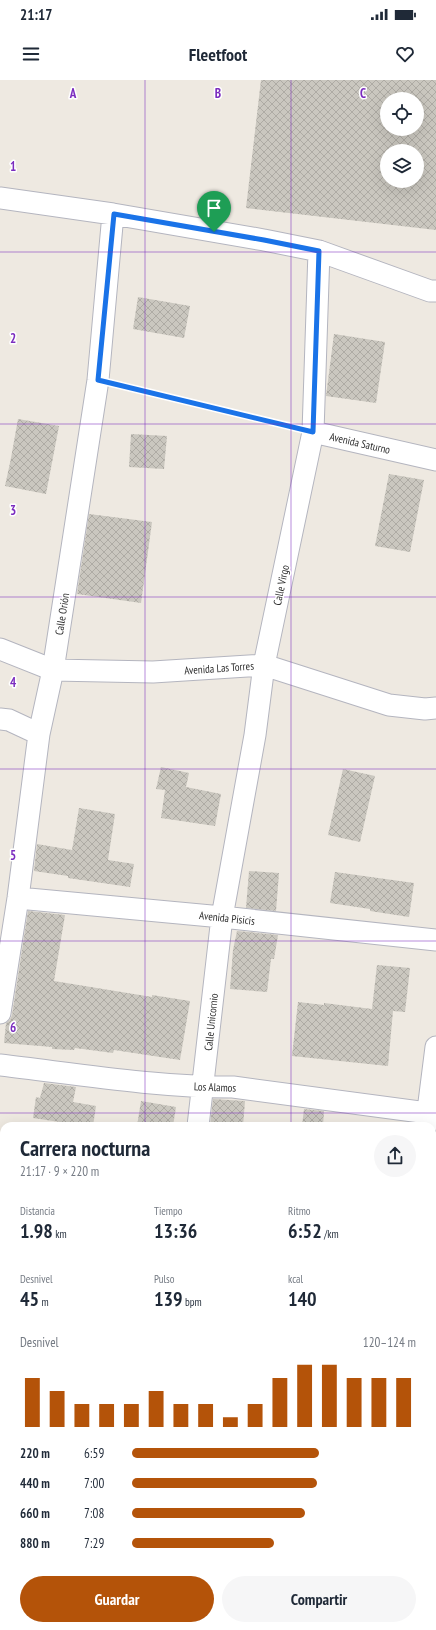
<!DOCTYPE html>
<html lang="es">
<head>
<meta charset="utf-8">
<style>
	body { margin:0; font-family:"PT Sans Narrow",sans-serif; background:#f6f6f7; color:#1f2937; height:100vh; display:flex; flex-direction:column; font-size:15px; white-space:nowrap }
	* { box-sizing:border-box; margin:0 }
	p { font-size:13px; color:#747a83 }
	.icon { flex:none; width:22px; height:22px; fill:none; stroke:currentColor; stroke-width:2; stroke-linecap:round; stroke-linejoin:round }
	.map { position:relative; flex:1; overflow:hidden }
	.panel { position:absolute; left:0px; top:1042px; width:436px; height:508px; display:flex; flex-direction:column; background:#fff; border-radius:12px 12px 0 0; box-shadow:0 4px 16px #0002 }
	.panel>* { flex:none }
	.tools { position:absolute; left:380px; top:12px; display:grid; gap:8px }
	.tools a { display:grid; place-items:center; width:44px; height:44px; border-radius:50%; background:#fff; box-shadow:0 4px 16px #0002; font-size:20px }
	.pin { position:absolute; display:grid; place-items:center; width:34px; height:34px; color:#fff; margin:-41px -17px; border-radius:50% 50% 50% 0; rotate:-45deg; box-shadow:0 0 4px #0007 }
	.pin .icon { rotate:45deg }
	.round { display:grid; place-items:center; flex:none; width:42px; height:42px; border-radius:21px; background:#f6f6f7 }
	.head { display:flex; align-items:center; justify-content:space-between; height:68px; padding:0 20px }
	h1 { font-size:22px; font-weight:800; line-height:30px }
	.stats { display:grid; grid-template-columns:repeat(3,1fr); gap:6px; height:68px; padding:4px 20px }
	.stats div { display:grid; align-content:center }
	.stats b { font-size:20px; font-weight:800 }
	.stats small { font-size:11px; font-weight:400 }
	.stats p { font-size:11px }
	.chart { height:112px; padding:8px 20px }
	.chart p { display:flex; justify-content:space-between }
	.chart svg { width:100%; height:72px; margin-top:4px; stroke:#b45309; stroke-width:6 }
	.cta { display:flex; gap:8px; margin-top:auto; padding:8px 20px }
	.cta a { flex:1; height:46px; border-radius:24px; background:#b45309; color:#fff; font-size:16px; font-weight:800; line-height:46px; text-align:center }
	.cta a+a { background:#f6f6f7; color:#1f2937 }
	ul { padding:0 20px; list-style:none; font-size:13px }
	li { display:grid; grid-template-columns:64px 48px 1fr; align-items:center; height:30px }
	li i { height:10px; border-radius:5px; background:#b45309 }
	.status { display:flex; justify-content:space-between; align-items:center; height:28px; padding:0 20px; background:#fff; direction:ltr }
	.status svg { height:11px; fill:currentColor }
	header { display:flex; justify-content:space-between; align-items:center; height:52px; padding:0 20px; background:#fff; font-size:18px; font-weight:800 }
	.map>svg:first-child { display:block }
</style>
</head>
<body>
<div class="status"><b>21:17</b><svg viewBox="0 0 49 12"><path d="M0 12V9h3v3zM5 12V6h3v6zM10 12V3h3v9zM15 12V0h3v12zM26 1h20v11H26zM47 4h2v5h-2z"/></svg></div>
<header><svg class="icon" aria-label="menu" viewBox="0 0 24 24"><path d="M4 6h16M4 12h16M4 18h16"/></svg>Fleetfoot<svg class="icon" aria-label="heart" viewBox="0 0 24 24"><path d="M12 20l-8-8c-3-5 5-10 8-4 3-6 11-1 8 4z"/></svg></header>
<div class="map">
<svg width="436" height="1550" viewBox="0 0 436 1550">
	<defs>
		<pattern id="building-cross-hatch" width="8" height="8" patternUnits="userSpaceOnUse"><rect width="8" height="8" fill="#cac7bf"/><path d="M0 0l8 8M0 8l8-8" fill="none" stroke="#aeaba4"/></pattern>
	</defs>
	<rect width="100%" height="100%" fill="#eee9e1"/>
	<path fill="url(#building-cross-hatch)" fill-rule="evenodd" d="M 261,0 L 436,0 L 436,150 L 246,128 ZM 387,19 L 417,19 L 417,49 L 387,49 ZM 387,71 L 417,71 L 417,101 L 387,101 Z
		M 138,217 L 190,226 L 184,258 L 133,249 Z
		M 334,254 L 385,262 L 376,323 L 326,316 Z
		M 18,339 L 59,346 L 46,414 L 5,406 L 11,378 Z
		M 131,354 L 167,356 L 164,389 L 129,387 Z
		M 389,394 L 424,400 L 410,472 L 375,466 Z
		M 89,434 L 152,442 L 141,523 L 77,514 Z
		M 161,687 L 189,693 L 186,707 L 221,714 L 215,746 L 161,738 L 165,710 L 156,709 Z
		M 343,689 L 375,696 L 360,762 L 328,755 Z
		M 79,728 L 115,734 L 108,780 L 134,784 L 130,807 L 68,798 L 68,796 L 34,791 L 37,764 L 72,770 Z
		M 249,791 L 279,793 L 276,831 L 246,828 Z
		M 335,792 L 414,803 L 409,837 L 370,831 L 370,829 L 330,823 Z
		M 28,831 L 65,835 L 54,901 L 152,917 L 152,915 L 190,921 L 180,980 L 114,970 L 113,973 L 75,968 L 74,970 L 52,969 L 52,967 L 4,963 L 6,943 L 10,940 L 12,935 Z
		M 237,851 L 278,855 L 274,879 L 271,879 L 267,912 L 230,909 L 233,870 Z
		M 377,885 L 410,888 L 405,932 L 393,931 L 388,986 L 292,976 L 298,922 L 324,925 L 324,923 L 372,929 Z
		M 44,1003 L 76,1007 L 73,1022 L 96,1026 L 93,1046 L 73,1046 L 73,1044 L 33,1038 L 36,1017 L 40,1018 Z
		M 213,1019 L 245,1021 L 243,1046 L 210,1046 Z
		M 141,1021 L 176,1027 L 173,1046 L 137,1046 Z
		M 304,1029 L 324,1031 L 323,1046 L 302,1046 Z"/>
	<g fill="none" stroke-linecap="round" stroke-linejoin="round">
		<g stroke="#b4b5bf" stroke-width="23">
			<path id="minor" d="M 0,118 L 113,134 L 264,160 L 319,171 L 430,211 L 436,211
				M 313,352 L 436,380
				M 0,569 L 53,590 L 153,592 L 264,585 L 389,625 L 425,629 L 436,628
				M 0,639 L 9,640 L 39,654
				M 18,818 L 222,837 L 436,860
				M 0,933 L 18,818 L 39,654 L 53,590 L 98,300 L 113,134
				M 0,985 C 77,994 155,1007 233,1007 L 436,1034
				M 198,1046 L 222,837 L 255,655 L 264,585 L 313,352 L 319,171
				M 426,1046 L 436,967
				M 432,1193 L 436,1193
				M 0,1357 L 4,1358
				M 432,1373 L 436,1373
				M 128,1550 L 129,1546
				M 344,1550 L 345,1546"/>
		</g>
		<path stroke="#c8c8c8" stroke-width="2.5" stroke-dasharray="3 2" stroke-linecap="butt" d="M 119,305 L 291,347"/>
		<use href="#minor" stroke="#fff" stroke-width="21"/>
	</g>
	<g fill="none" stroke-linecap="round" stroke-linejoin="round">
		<g stroke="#fff" stroke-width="8">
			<path id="route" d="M 114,134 L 264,160 L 319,171 L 313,352 L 98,300 Z"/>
		</g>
		<use href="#route" stroke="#1a73e8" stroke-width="5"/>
	</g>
	<path fill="none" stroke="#7b2cbf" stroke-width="1" stroke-opacity="0.55" d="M 145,0 L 145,1046M 291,0 L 291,1046M 0,172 L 436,172M 0,344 L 436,344M 0,517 L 436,517M 0,689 L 436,689M 0,861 L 436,861M 0,1033 L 436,1033M 0,1206 L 4,1206M 432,1206 L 436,1206M 0,1378 L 4,1378M 432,1378 L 436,1378M 145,1546 L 145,1550M 291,1546 L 291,1550"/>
	<g text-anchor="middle" stroke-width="3" stroke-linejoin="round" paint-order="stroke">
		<g font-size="11" fill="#2d2d2d" stroke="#fff">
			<text transform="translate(360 363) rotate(13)" y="4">Avenida Saturno</text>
			<text transform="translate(281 505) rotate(-78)" y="4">Calle Virgo</text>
			<text transform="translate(62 534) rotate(-81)" y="4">Calle Orión</text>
			<text transform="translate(219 588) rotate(-4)" y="4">Avenida Las Torres</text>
			<text transform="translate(227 838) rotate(6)" y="4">Avenida Pisicis</text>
			<text transform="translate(211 942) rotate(-84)" y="4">Calle Unicornio</text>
			<text transform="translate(215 1007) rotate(2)" y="4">Los Alamos</text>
		</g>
	</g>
	<g font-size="13" text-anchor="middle" font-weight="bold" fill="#7b2cbf" stroke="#fff" stroke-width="3" stroke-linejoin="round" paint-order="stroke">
		<text x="73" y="18">A</text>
		<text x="218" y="18">B</text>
		<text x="363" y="18">C</text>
		<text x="13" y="91">1</text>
		<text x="13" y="263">2</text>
		<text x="13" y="435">3</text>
		<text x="13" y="607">4</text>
		<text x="13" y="780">5</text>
		<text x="13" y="952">6</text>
	</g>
</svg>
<div class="tools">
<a><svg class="icon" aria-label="locate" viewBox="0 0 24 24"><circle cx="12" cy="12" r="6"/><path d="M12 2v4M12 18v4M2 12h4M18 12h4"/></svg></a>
<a><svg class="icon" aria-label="layers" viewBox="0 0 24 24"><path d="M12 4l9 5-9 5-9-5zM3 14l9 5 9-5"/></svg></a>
</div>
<div class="pin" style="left:214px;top:152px;background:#1e9e55"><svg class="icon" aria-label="arrive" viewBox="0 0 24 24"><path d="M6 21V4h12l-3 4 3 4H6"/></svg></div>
<section class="panel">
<div class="head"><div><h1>Carrera nocturna</h1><p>21:17 · 9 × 220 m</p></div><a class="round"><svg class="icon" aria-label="share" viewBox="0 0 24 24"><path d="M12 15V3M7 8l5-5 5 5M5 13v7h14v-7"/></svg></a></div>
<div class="stats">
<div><p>Distancia</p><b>1.98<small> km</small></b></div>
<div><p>Tiempo</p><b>13:36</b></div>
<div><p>Ritmo</p><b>6:52<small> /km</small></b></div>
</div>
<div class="stats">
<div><p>Desnivel</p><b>45<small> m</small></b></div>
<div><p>Pulso</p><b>139<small> bpm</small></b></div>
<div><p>kcal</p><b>140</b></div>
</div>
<div class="chart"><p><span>Desnivel</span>120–124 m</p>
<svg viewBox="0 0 160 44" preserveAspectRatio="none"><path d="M5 44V14M15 44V22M25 44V30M35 44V30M45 44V30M55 44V22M65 44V30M75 44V30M85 44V38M95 44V30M105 44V14M115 44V6M125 44V6M135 44V14M145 44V14M155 44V14"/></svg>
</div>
<ul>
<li><b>220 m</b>6:59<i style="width:66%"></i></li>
<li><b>440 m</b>7:00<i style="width:65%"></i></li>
<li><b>660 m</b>7:08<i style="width:61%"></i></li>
<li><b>880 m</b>7:29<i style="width:50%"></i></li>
</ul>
<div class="cta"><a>Guardar</a><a>Compartir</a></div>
</section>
</div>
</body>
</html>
